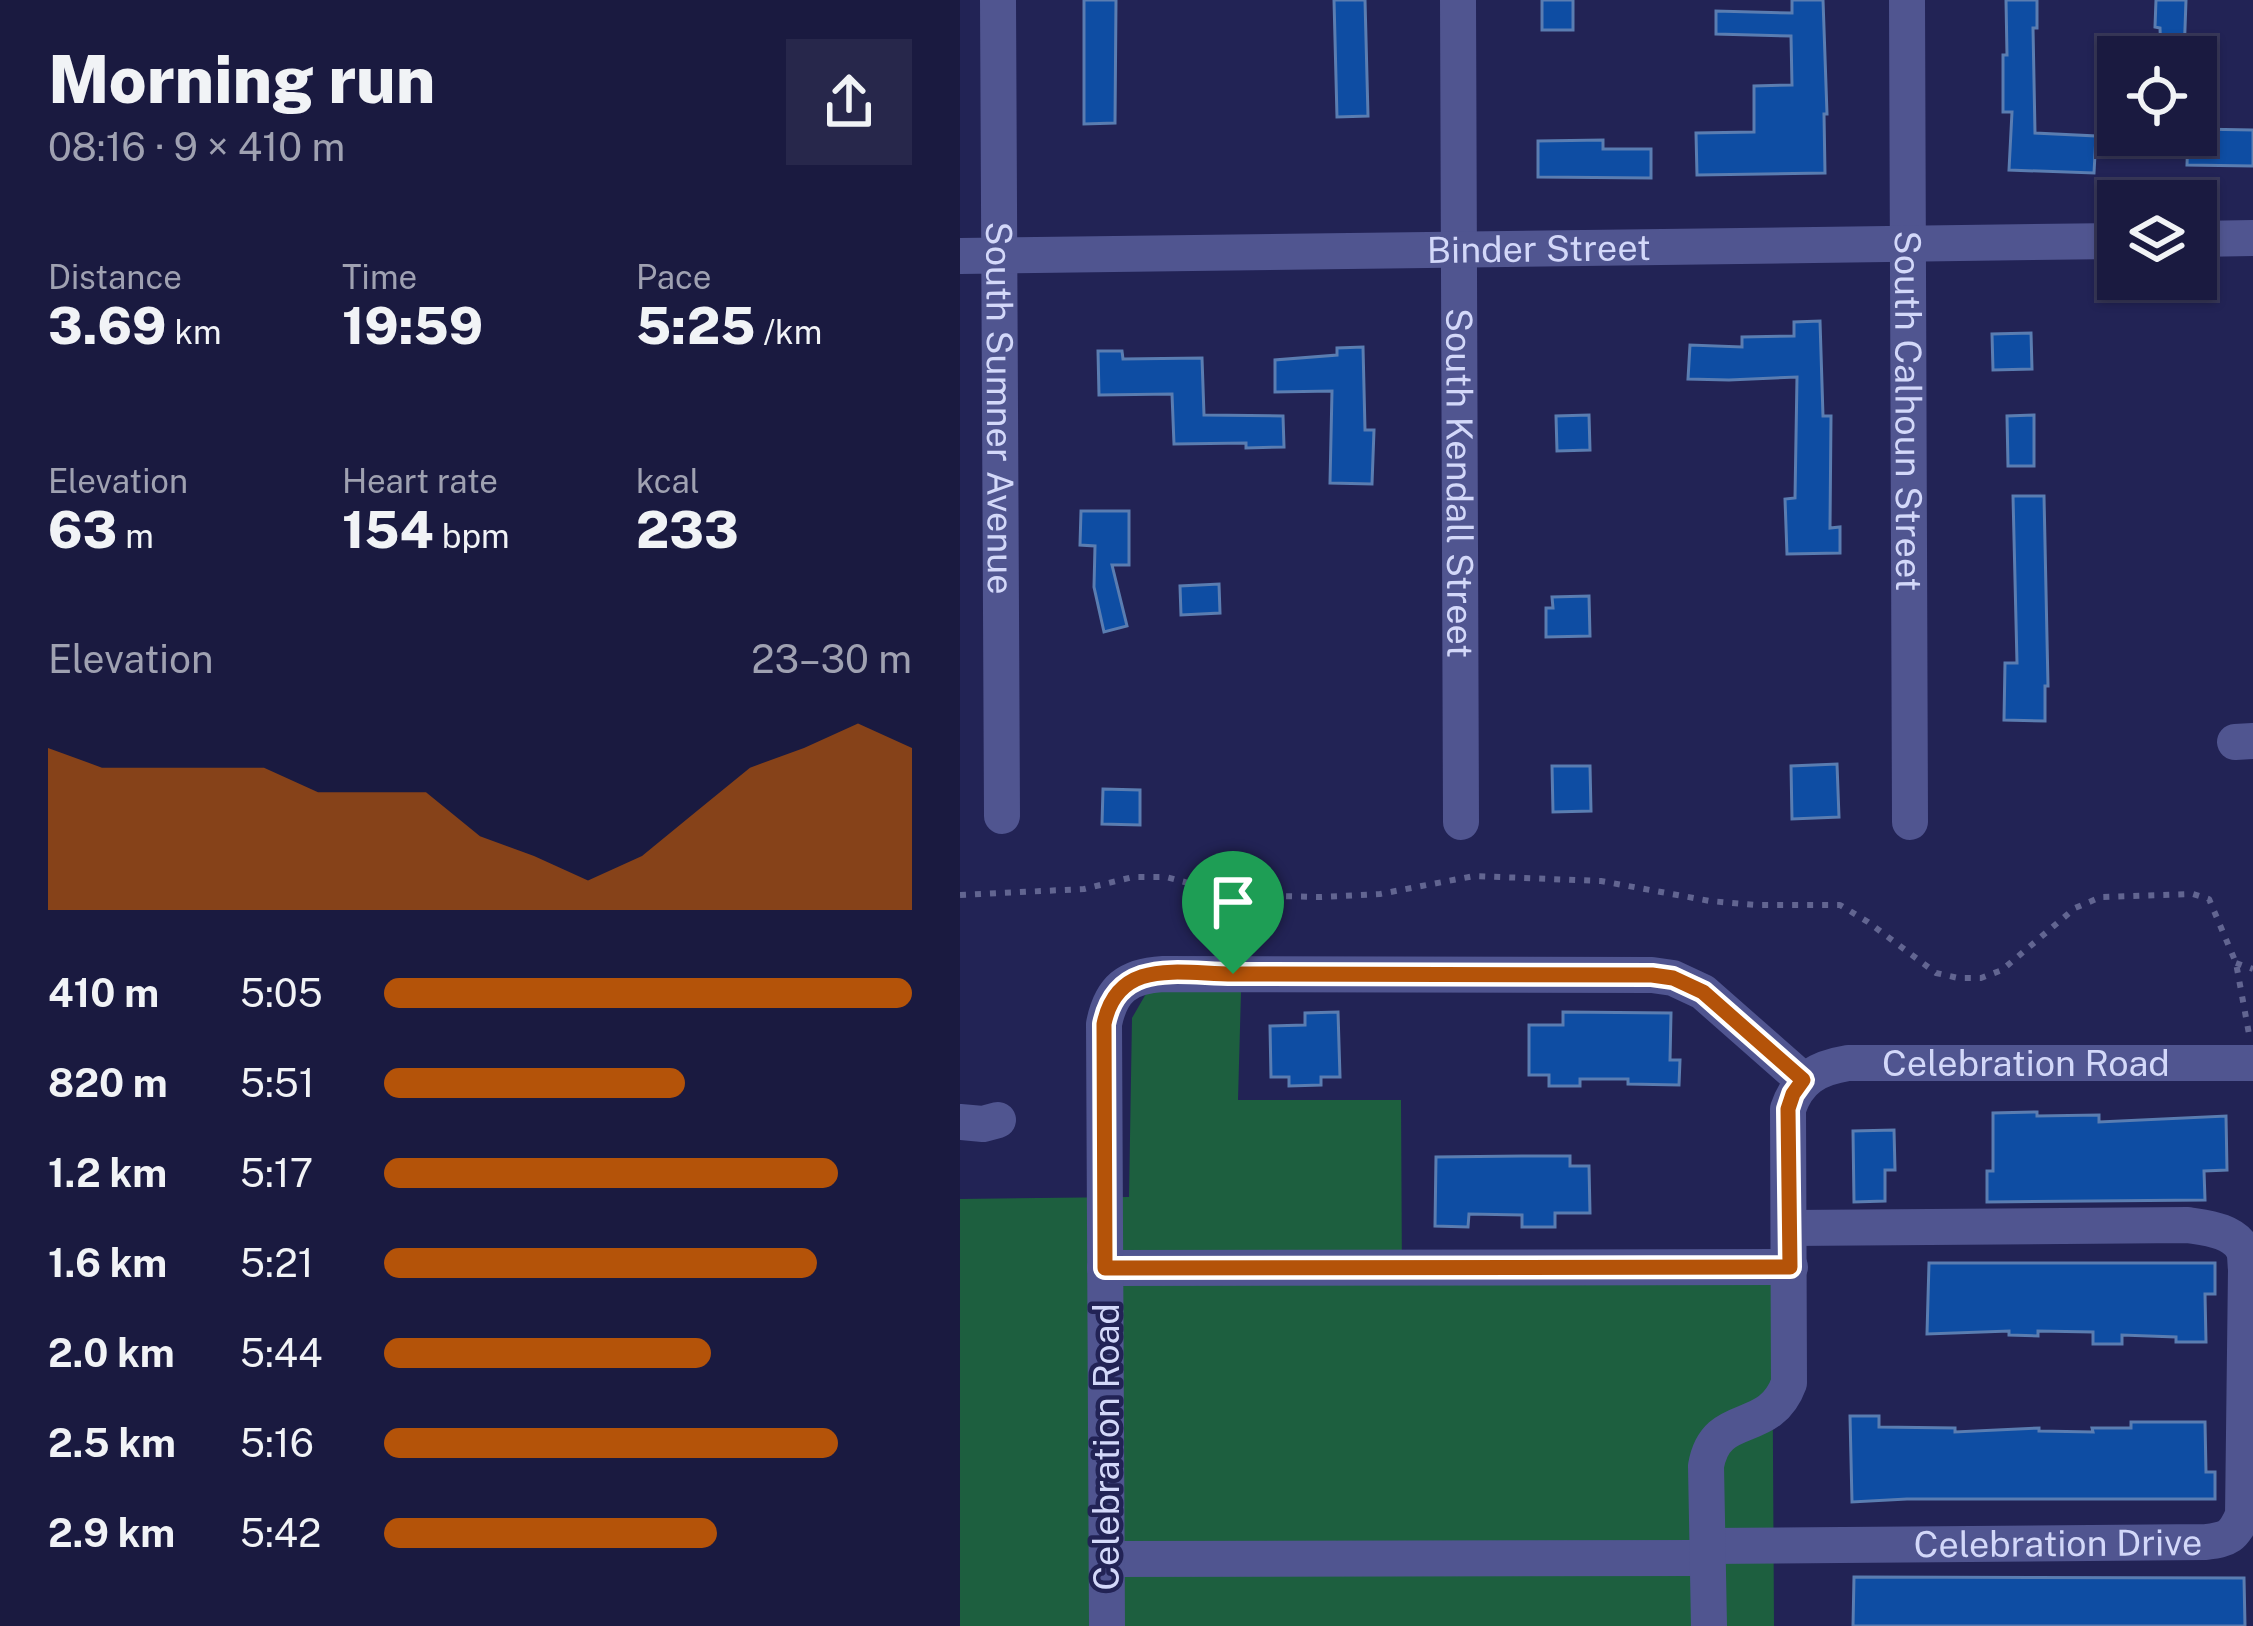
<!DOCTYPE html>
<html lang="en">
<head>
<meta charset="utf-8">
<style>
	body { margin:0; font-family:"Public Sans",sans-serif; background:#27274b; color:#f1f3f6; height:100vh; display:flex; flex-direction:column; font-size:45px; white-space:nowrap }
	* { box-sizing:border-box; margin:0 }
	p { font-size:39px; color:#9fa1b1 }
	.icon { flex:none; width:66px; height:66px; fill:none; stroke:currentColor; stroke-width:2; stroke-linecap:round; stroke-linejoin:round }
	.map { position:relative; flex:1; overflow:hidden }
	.details { display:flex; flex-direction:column; background:#1a1a40; width:960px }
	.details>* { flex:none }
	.controls { position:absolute; left:1137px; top:36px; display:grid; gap:24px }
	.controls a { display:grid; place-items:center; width:120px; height:120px; border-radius:0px; background:#1a1a40; box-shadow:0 3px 9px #0004,0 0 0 3px #383859; font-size:60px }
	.pin { position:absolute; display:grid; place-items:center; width:102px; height:102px; color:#fff; margin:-123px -51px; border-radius:50% 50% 50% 0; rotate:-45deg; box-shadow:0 0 12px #0007 }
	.pin .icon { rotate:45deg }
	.round { display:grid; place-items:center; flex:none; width:126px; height:126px; border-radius:0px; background:#27274b }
	.head { display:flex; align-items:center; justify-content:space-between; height:204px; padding:0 48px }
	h1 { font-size:66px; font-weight:800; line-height:90px }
	.figures { display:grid; grid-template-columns:repeat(3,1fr); gap:18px; height:204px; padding:12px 48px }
	.figures div { display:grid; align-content:center }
	.figures b { font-size:51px; font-weight:800 }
	.figures small { font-size:33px; font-weight:400 }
	.figures p { font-size:33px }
	.chart { height:336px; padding:24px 48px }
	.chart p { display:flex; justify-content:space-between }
	.chart svg { width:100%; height:216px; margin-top:12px; fill:#b45309; opacity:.7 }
	ul { padding:0 48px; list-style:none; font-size:39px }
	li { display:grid; grid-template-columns:192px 144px 1fr; align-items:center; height:90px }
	li i { height:30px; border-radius:15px; background:#b45309 }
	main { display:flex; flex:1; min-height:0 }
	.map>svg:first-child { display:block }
</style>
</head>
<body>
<main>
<section class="details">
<div class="head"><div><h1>Morning run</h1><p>08:16 · 9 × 410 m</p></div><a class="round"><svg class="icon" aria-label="share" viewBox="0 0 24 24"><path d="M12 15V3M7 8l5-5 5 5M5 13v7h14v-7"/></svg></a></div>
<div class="figures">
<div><p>Distance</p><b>3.69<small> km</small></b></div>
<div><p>Time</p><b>19:59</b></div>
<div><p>Pace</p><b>5:25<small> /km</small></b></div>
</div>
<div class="figures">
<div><p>Elevation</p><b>63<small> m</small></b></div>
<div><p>Heart rate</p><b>154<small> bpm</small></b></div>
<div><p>kcal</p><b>233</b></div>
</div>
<div class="chart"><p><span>Elevation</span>23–30 m</p>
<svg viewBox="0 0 160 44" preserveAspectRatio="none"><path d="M0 44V11L10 15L20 15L30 15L40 15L50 20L60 20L70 20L80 29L90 33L100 38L110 33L120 24L130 15L140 11L150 6L160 11V44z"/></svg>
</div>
<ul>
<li><b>410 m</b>5:05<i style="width:100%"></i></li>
<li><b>820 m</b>5:51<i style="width:57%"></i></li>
<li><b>1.2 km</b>5:17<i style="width:86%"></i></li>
<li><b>1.6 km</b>5:21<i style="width:82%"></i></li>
<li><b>2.0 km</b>5:44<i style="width:62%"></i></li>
<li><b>2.5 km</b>5:16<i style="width:86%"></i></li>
<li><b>2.9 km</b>5:42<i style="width:63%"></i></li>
</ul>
</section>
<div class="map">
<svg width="1293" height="1626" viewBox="0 0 1293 1626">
	<rect width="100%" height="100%" fill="#222355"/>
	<path fill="#1d5f3f" d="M 187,992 L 281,992 L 278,1100 L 441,1100 L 442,1283 L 812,1281 L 814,1626 L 0,1626 L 0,1199 L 169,1197 L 172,1018 Z"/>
	<path fill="#0e4da3" stroke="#5a7db1" stroke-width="3" d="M 124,0 L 156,0 L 155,123 L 124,124 Z
		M 374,0 L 405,0 L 408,116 L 377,117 Z
		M 582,0 L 613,0 L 613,30 L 582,30 Z
		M 832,0 L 863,0 L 867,114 L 864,114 L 865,173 L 737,175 L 736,133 L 794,132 L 794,86 L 832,85 L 831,36 L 756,34 L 756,11 L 832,13 Z
		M 1046,0 L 1077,0 L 1077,28 L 1073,28 L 1075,133 L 1136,136 L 1134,173 L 1049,170 L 1052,112 L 1043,112 L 1043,55 L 1047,55 Z
		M 1196,0 L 1226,0 L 1224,57 L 1201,57 L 1200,28 L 1195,27 Z
		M 1236,129 L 1293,130 L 1293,166 L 1227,165 L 1228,135 L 1236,135 Z
		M 643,140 L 643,149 L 691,149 L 691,178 L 578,177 L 578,141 Z
		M 860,321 L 863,416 L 871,416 L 870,528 L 880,527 L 880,553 L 827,554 L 825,499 L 835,498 L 837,377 L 769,380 L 728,379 L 730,345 L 782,347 L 782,337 L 834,336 L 834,322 Z
		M 1071,333 L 1072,369 L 1033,370 L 1032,334 Z
		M 403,347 L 405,430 L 414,430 L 412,484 L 370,483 L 372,391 L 315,392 L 315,360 L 377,355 L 377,348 Z
		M 138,351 L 162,351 L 163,359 L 242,358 L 244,415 L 323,416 L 324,447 L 286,448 L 286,443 L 214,444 L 212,394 L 139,395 Z
		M 629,415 L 630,450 L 597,451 L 596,416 Z
		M 1074,415 L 1074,466 L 1048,466 L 1047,416 Z
		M 1053,496 L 1084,496 L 1088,686 L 1085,686 L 1085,721 L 1044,720 L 1045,663 L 1057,663 Z
		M 121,511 L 169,511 L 169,565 L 152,565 L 167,626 L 144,632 L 134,587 L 135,546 L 120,545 Z
		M 259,584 L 260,613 L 221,615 L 220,586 Z
		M 629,596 L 630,636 L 586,637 L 586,608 L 593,608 L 592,597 Z
		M 877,764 L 879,817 L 832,819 L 831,766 Z
		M 592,766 L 630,766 L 631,811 L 593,812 Z
		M 143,789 L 180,790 L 180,825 L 142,824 Z
		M 378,1012 L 380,1077 L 361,1077 L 361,1085 L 329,1086 L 329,1077 L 311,1077 L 310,1026 L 345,1025 L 345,1013 Z
		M 603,1012 L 711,1013 L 710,1060 L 720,1060 L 719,1085 L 668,1084 L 668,1079 L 620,1079 L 620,1086 L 589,1086 L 589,1075 L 569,1075 L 569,1025 L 603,1025 Z
		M 1077,1112 L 1077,1116 L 1139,1115 L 1139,1122 L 1266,1116 L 1267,1170 L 1244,1171 L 1245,1200 L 1027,1202 L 1027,1171 L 1033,1171 L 1033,1113 Z
		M 934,1130 L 935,1170 L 925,1170 L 925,1201 L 894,1202 L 893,1131 Z
		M 562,1156 L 610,1156 L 610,1166 L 629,1166 L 630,1213 L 595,1213 L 595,1227 L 562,1227 L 562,1215 L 509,1214 L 508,1227 L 475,1226 L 476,1157 Z
		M 969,1263 L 1255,1263 L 1255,1294 L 1245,1294 L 1246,1342 L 1216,1342 L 1216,1337 L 1162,1335 L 1162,1344 L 1133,1344 L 1133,1332 L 1078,1331 L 1078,1336 L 1049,1335 L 1049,1331 L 967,1334 Z
		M 890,1416 L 919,1416 L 919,1427 L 995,1428 L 995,1432 L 1079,1428 L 1079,1431 L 1133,1432 L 1132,1428 L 1171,1428 L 1171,1422 L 1245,1422 L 1246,1472 L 1255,1472 L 1255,1499 L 947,1499 L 892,1502 Z
		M 894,1577 L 1284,1578 L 1285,1626 L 893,1626 Z"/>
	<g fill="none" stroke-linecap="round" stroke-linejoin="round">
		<path stroke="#626591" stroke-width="6" stroke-dasharray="6 9" stroke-linecap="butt" d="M 0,895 L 124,889 L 173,877 L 206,877 L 273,895 L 361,897 L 420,894 L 514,876 L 641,881 L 750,901 L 796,905 L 880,905 L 908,922 L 976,973 L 998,978 L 1021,978 L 1042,970 L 1115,908 L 1141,897 L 1233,894 L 1249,899 L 1276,963 L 1289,1034
			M 273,895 L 273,946
			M 1276,963 L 1293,969"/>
		<g stroke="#505590" stroke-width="36">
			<path id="s1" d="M 38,0 L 42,816"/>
			<path id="s2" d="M 498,0 L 501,822"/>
			<path id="s3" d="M 947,0 L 950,822"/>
			<path d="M 1236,239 L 1293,238"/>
			<path id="s4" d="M 0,256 L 1158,241"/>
			<path d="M 1275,742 L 1293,741"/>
			<path d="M 0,1122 L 23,1124 L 38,1120"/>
			<path d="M 145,1268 L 830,1267"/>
			<path id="s5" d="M 747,1546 L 1246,1542 C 1269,1539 1273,1537 1283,1515 L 1286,1269 C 1285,1262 1286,1255 1283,1249 C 1273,1230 1246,1228 1228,1225 L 830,1228"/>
			<path d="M 147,1559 L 748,1558"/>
			<path d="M 147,1626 L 144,1024 C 151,989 167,976 203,974 L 692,975 L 713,978 L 743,992 L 843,1080"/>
			<path id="s6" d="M 749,1626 L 746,1466 C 756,1408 809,1438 829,1383 L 828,1109 C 838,1079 857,1068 888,1063 L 1293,1063"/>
		</g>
	</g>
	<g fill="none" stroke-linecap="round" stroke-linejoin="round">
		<g stroke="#fff" stroke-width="24">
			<path id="route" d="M 273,974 L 692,975 L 713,978 L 743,992 L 843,1080 L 833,1094 L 828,1109 L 830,1267 L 145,1268 L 144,1024 C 158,957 220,974 273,974 Z"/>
		</g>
		<use href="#route" stroke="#b45309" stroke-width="15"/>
	</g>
	<g text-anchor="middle" stroke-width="9" stroke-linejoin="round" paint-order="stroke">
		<g font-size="36" fill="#d3d8f9" stroke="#222355">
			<text dy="13" stroke="none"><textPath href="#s4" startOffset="579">Binder Street</textPath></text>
			<text dy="13" stroke="none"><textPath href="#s1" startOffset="408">South Sumner Avenue</textPath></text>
			<text dy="13" stroke="none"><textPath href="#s3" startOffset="411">South Calhoun Street</textPath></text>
			<text dy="13" stroke="none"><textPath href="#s2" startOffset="483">South Kendall Street</textPath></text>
			<text dy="13" stroke="none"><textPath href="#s6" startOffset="816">Celebration Road</textPath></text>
			<text transform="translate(146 1447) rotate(-90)" y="13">Celebration Road</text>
			<text dy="13" stroke="none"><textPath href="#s5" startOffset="351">Celebration Drive</textPath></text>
		</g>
	</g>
</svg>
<div class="controls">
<a><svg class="icon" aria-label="locate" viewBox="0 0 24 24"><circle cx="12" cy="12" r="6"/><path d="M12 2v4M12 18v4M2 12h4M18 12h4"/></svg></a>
<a><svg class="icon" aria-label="layers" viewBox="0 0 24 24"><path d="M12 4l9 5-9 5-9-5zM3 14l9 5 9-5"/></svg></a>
</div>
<div class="pin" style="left:273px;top:974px;background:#1e9e55"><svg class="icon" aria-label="arrive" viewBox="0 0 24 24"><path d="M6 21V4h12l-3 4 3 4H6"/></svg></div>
</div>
</main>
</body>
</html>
